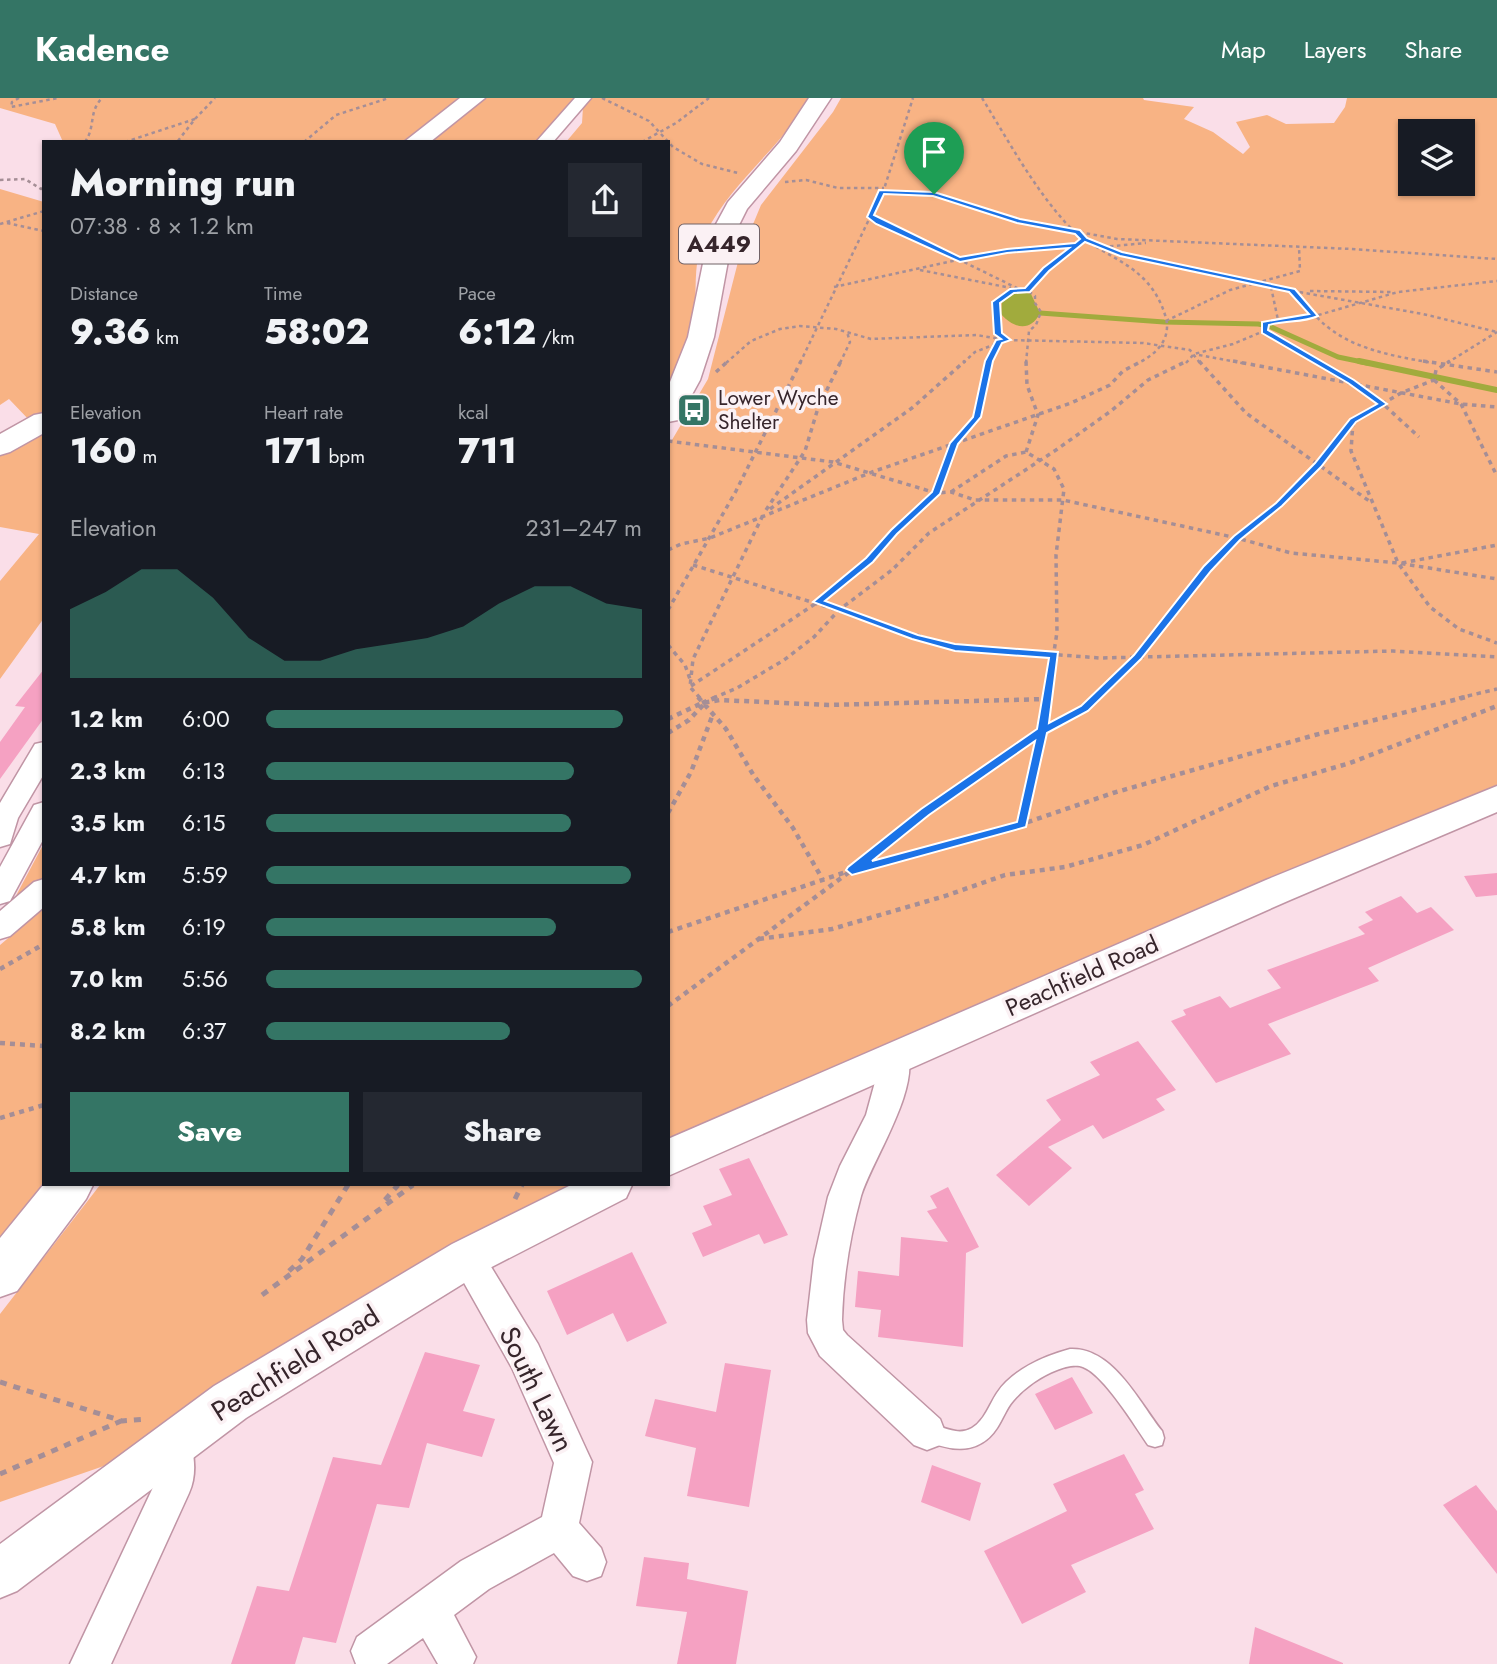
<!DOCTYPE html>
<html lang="en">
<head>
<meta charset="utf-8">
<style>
	body { margin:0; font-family:Jost,sans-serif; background:#242831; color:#f1f3f6; height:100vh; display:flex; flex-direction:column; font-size:26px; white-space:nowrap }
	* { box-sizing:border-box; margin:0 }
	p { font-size:23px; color:#9ea1a6 }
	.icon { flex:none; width:38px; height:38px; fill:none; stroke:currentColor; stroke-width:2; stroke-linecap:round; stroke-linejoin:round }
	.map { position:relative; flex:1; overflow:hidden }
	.panel { position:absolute; left:42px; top:42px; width:628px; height:1046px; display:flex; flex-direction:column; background:#171b24; border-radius:0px; box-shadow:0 2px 5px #0004 }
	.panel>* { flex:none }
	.controls { position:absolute; left:1398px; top:21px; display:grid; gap:14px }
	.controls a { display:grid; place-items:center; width:77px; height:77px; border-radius:0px; background:#171b24; box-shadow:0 2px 5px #0004; font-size:35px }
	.pin { position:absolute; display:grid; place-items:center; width:60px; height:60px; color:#fff; margin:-72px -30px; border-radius:50% 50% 50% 0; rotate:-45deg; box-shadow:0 0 7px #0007 }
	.pin .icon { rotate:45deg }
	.round { display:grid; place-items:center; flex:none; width:74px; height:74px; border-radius:0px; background:#242831 }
	.summary { display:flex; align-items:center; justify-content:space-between; height:119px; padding:0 28px }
	h1 { font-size:38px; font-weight:800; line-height:52px }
	.metrics { display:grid; grid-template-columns:repeat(3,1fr); gap:10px; height:119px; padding:7px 28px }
	.metrics div { display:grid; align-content:center }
	.metrics b { font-size:35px; font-weight:800 }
	.metrics small { font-size:19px; font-weight:400 }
	.metrics p { font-size:19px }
	.chart { height:196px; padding:14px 28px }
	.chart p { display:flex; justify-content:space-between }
	.chart svg { width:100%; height:126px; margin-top:7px; fill:#347565; opacity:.7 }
	.primary-button { display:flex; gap:14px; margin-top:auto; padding:14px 28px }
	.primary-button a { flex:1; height:80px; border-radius:0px; background:#347565; color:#fff; font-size:28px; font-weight:800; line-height:80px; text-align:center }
	.primary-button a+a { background:#242831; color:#f1f3f6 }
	ul { padding:0 28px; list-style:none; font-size:23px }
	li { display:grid; grid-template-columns:112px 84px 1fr; align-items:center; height:52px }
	li i { height:18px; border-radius:9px; background:#347565 }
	header { display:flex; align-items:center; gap:42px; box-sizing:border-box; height:98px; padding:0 35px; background:#347565; color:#fff }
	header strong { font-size:33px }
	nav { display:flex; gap:38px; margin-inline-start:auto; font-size:24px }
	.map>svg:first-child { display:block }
</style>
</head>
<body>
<header>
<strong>Kadence</strong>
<nav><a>Map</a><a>Layers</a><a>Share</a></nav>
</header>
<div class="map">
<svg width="1497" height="1566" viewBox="0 0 1497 1566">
	<rect width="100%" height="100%" fill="#fadee8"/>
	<path fill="#f8b384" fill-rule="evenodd" d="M 0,0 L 461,0 L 402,44 L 63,44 L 55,26 L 0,10 Z
		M 484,0 L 577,0 L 536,44 L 423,44 Z
		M 591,0 L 810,0 C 781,50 731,84 706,135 C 691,166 698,192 694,224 C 692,245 679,266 669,283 L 668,44 L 566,44 L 582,25 L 583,9 Z
		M 841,0 L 1143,0 L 1144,2 L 1194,9 L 1184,21 L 1213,34 L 1243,56 L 1250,49 L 1236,24 L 1267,17 L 1286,26 L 1334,25 L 1345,9 L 1347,0 L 1497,0 L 1497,700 L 669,1060 L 669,347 L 708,281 L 739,160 L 761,107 L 833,14 ZM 1410,33 L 1463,33 L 1463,86 L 1410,86 Z
		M 0,91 L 44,104 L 44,315 L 31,324 L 9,301 L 0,307 Z
		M 44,333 L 44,520 L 0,581 L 0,483 L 39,436 L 0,429 L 0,357 Z
		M 44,745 L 44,786 L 10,809 Z
		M 44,810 L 44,1087 L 0,1152 L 0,847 Z
		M 100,1087 L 611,1087 L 467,1160 L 173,1344 L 0,1404 L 0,1216 Z"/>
	<path fill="#a1ab3d" d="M 1018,193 L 1031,196 L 1040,215 C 1031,234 1014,231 1001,216 L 1002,204 Z"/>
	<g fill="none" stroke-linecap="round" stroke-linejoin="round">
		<path stroke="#a1ab3d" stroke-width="5" d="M 1040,215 L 1164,224 L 1258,226 L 1269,228 L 1338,259 L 1367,265"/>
		<path stroke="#a1ab3d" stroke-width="6" d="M 1359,263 L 1497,292"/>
	</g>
	<path fill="#f5a1c2" d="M 44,571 L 44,620 L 0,681 L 0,644 L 25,609 L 15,608 Z
		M 1497,775 L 1497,797 L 1476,799 L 1464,778 Z
		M 1401,798 L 1417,815 L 1431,809 L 1454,832 L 1368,870 L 1379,883 L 1268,926 L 1291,956 L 1216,985 L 1171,923 L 1186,917 L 1183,912 L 1220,898 L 1230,910 L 1281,890 L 1267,872 L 1365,836 L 1358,829 L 1373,822 L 1365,814 Z
		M 1138,943 L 1176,992 L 1156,1001 L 1165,1012 L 1103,1041 L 1093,1027 L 1048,1049 L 1072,1070 L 1029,1108 L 996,1077 L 1061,1022 L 1046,1002 L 1100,977 L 1090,964 Z
		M 749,1060 L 788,1137 L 764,1146 L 759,1136 L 703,1159 L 692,1135 L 712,1127 L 703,1108 L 732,1097 L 719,1071 Z
		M 948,1089 L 979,1149 L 966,1155 L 963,1249 L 878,1239 L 881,1212 L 855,1209 L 858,1173 L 899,1178 L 901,1139 L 948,1144 L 927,1113 L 937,1110 L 930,1098 Z
		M 632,1154 L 667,1225 L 627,1244 L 613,1215 L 567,1237 L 547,1193 Z
		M 425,1254 L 480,1267 L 463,1313 L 495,1321 L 482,1359 L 427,1345 L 409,1410 L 377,1406 L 336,1545 L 303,1539 L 295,1566 L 231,1566 L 257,1488 L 289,1493 L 333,1359 L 381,1367 Z
		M 725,1265 L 771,1272 L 749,1409 L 687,1398 L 696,1350 L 645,1338 L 655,1301 L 716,1314 Z
		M 1072,1279 L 1093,1315 L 1055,1332 L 1035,1296 Z
		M 1124,1356 L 1144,1392 L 1135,1396 L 1154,1431 L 1071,1467 L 1086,1494 L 1022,1526 L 984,1453 L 1067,1413 L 1053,1386 Z
		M 932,1367 L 981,1385 L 970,1423 L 921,1404 Z
		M 1476,1387 L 1497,1413 L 1497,1476 L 1443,1407 Z
		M 644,1459 L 689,1465 L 687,1481 L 748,1493 L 736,1566 L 677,1566 L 687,1514 L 636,1508 Z
		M 1255,1529 L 1343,1565 L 1343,1566 L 1249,1566 Z"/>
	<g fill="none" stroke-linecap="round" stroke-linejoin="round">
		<g stroke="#c095a5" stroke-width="3">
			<path id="service" d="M 1070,1251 C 1113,1249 1139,1304 1162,1333 L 1164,1340 L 1162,1347 L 1155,1349 L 1148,1347 C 1135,1328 1104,1277 1083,1269 C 1076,1266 1064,1269 1057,1272 C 1041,1278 1024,1290 1013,1303 C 1006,1311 1003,1321 997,1330 C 978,1359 947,1353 921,1340 L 918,1334 L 921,1328 C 936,1321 954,1341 972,1330 C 985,1322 989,1307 997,1295 C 1012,1272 1044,1258 1070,1251 Z"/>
		</g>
		<g stroke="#c095a5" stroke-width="3">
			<path id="minor" d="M 575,0 L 591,0 L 553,44 L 536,44 Z
				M 44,644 L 44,676 L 18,720 L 10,746 L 0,749 L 0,705 L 35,646 Z
				M 44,704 L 44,740 L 10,803 L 0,806 L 0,769 L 34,707 Z
				M 44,781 L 44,809 L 10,838 L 0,841 L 0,813 L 34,784 Z
				M 895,947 L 906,951 C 923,987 872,1062 861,1098 C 850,1138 843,1181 842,1222 L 843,1232 L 847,1237 L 940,1321 L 945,1334 L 940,1347 L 927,1352 L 914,1347 L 820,1258 L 808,1235 L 807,1222 L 814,1161 L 828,1099 L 840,1068 L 866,1017 L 884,951 Z
				M 467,1144 L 479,1149 L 538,1246 L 586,1351 L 592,1364 L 579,1425 L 601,1450 L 606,1464 L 601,1478 L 587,1483 L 573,1478 L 554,1455 L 489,1491 L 454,1517 L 476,1559 L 473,1566 L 438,1566 L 423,1540 L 387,1566 L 356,1566 L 351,1553 L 357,1539 L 461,1463 L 542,1419 L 554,1365 L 512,1270 L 450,1160 L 455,1149 Z
				M 173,1326 L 186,1331 C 194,1351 198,1375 189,1395 L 111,1566 L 70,1566 L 157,1381 L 155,1344 L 160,1331 Z"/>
		</g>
		<g stroke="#c095a5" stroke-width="3">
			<path id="tertiary" d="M 1497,688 L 1497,714 L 1290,802 L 668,1078 L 668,1041 L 1266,782 Z
				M 571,1087 L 632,1087 L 626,1100 L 482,1174 L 246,1320 L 17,1493 L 0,1500 L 0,1446 L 214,1288 L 452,1146 Z"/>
		</g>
		<g stroke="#c095a5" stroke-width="3">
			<path id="secondary" d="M 460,0 L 485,0 L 430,44 L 404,44 Z
				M 44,315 L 44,335 L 10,354 L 0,357 L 0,336 L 34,317 Z"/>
		</g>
		<g stroke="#c095a5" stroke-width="3">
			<path id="trunk" d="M 809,0 L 831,0 L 796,53 L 747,111 L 732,141 L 714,239 L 700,282 L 678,322 L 668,324 L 668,289 L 688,239 L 708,141 L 728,104 L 780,44 Z
				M 44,1086 L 93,1087 L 86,1101 L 17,1193 L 0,1199 L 0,1140 Z"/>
		</g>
		<path stroke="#a58e96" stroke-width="2.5" stroke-dasharray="3.5 3.5" stroke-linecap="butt" d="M 19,0 L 12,4 L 11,9 L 58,0
			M 602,0 L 649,23 L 673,49 L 702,66 L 738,75
			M 982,0 C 1008,42 1032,87 1065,124 C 1101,163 1149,161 1166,220 C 1171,241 1157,256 1138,265
			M 195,21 L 215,0
			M 85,44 C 96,28 88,15 102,0
			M 125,44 L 195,21 L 177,44
			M 304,44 L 336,17 L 389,0
			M 642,44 L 676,25 L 709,0
			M 0,82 L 25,81 L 41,91 L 44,88
			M 785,84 L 806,82 L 838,90 L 884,90
			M 882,94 L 934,96 L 1019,123 L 1117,141 L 1352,151 L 1497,161
			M 870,118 L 1019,191 L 1027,192 L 1046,172 L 1084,142
			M 7,125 L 44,133
			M 0,126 L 44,113
			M 1102,149 L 1120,156 L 1271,189 L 1423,216 L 1497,234
			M 1103,149 L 1146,145
			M 920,172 L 1011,190
			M 834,189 L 975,158 L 1076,147
			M 1271,189 L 1278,222
			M 1310,193 L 1393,194
			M 1293,194 C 1306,207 1317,222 1333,233 C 1361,253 1399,259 1433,265
			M 1166,223 L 1230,192 L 1300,173 L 1299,149
			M 1264,233 L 1318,265
			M 1003,239 L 998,236 L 996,204 L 1004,197 L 1019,191
			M 1199,257 L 1242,265
			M 726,265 L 751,243 L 780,231 L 800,228 L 836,231 L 871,241 L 976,237 L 1007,242 L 1143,245 L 1190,252 L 1200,265
			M 800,265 L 885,88 L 913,0
			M 840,265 L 850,244 L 847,234
			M 963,265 L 975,254 L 1006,242
			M 989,265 L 998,244
			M 1026,265 L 1029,233 L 1036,227 L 1041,214 L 1035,205 L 1035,198 L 1027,192
			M 1186,265 L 1194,256 L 1233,246 L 1264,233 L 1265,226 L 1315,218 L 1398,194 L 1497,183
			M 1447,265 L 1497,234"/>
		<path stroke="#a58e96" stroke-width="3.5" stroke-dasharray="4.5 4.5" stroke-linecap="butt" d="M 1199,263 L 1246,315 L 1372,405
			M 1233,263 L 1461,306 L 1497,309
			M 1315,263 L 1345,281
			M 1423,263 L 1497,274
			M 716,274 L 728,263
			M 1434,282 L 1461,306 L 1497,378
			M 1356,287 L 1383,306 L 1419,339
			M 1353,324 L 1351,353 L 1398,465 L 1430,509 L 1459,531 L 1497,545
			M 668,343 L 833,364 L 936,395 L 951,394 L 975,402 L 1063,402 L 1237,440 L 1291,455 L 1398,465 L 1497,481
			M 1026,354 L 1038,317 L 1027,287 L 1026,263
			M 951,394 L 1006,358 L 1026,354 L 1054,371 L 1064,391 L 1056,457 L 1057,534 L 1047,600
			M 770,411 L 912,310 L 965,263
			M 766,412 L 805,353 L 818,310 L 841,263
			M 668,452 L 681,446 L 710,440 L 872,374 L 1071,305 L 1110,287 L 1123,273 L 1142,263
			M 1402,465 L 1497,447
			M 693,467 L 955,549 L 1100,560 L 1393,553 L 1497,559
			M 668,512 L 736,393 L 801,263
			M 668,547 L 685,567 L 691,584
			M 691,588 L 818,504 L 870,462 L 894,434 L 936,395 L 954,345 L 977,319 L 989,263
			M 700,600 L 690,589 L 693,561 L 763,417
			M 713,600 L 737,590 L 784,562 L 814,539 L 839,512 L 892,472 L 929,435 L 1056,352 L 1111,313 L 1148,282 L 1187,263
			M 1094,600 L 1137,559 L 1208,471 L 1237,440 L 1279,406 L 1318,367 L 1353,323 L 1401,295 L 1434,282 L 1436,272 L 1450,263
			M 1459,600 L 1497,591"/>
		<path stroke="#a58e96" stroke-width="4.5" stroke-dasharray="5 5" stroke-linecap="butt" d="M 698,599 L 726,631 L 754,678 L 793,730 L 823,782
			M 702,605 L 717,599
			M 668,621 L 702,605 L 720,602 L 829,607 L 1047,601
			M 668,635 L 689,622 L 704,606
			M 668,715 L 691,674 L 713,616
			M 1022,726 L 1047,599
			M 854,772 L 1022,726 L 1113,695 L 1315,637 L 1466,599
			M 668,834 L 846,774
			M 759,841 L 832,831 L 945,798 L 1005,777 L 1065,769 L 1143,747 L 1271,688 L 1350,665 L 1497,608
			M 0,871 L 44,846
			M 668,908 L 852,772 L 925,714 L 1042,633 L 1084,610 L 1096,599
			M 0,945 L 44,948
			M 0,1020 L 44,1007"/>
		<path stroke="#a58e96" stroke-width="5" stroke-dasharray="7 7" stroke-linecap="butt" d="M 515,1101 L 522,1087
			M 385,1102 L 398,1087
			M 289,1173 L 302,1161 L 348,1087
			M 262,1197 L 413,1087
			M 0,1284 L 122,1323 L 147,1321
			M 0,1376 L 121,1323"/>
		<use href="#service" fill="#fff" fill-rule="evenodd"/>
		<use href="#minor" fill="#fff" fill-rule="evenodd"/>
		<use href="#tertiary" fill="#fff" fill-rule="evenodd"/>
		<use href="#secondary" fill="#fff" fill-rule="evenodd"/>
		<use href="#trunk" fill="#fff" fill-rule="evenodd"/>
	</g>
	<path fill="#1a73e8" stroke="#fff" stroke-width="2" fill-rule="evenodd" d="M 879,92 L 934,94 L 1020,121 L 1080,132 L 1087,140 L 1122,154 L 1295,191 L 1318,218 C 1303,225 1285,222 1269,227 L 1268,232 L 1354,282 L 1387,306 L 1356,324 L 1321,369 L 1282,408 L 1240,442 L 1211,473 L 1141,561 L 1088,613 L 1047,635 L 1026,729 L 852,777 L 846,772 L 848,769 L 921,711 L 1037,631 L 1049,560 L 955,553 L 912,541 L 813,504 L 866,460 L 891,432 L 932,394 L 950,345 L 973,319 L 985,263 L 996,242 L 1001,241 L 994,236 L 992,204 L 1010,191 L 1025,190 L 1043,170 L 1069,150 L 1007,155 L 960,164 L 876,126 L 867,119 ZM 884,96 L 933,98 L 1017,125 L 1075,136 L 1080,141 L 1075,145 L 1007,151 L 960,159 L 874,117 ZM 1085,144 L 1120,158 L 1289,194 L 1309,216 L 1262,224 L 1262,235 L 1348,285 L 1377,306 L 1350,321 L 1315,365 L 1276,405 L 1234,438 L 1204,468 L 1134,557 L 1081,608 L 1049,625 L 1058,554 L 955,546 L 918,537 L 825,503 L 873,464 L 897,436 L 940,396 L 958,346 L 981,319 L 993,263 L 1002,245 L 1011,242 L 1002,235 L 1000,205 L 1014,195 L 1030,194 L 1049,173 ZM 1035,643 L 1017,724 L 872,763 L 929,717 Z"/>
	<defs>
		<g id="bus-square" transform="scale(1.75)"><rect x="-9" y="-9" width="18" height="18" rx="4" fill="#347565" stroke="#fbf1f4"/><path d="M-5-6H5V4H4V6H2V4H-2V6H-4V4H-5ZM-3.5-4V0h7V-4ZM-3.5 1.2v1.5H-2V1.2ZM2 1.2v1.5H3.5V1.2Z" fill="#fff"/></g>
	</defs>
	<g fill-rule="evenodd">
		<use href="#bus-square" x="694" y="312"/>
	</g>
	<g text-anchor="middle" stroke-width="7" stroke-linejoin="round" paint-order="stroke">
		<g font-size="21" fill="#36252b" stroke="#fbf1f4" text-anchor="start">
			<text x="718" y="307">Lower Wyche<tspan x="718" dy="24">Shelter</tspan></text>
		</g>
		<rect fill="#fbf1f4" stroke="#716267" stroke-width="2" x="679" y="126.5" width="80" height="39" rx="5"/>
		<g font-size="23" font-weight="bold" fill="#36252b">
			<text x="719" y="154">A449</text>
		</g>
		<g font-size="24" fill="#36252b" stroke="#fbf1f4">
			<text transform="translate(1082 878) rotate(-24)" y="8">Peachfield Road</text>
		</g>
		<g font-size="28" fill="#36252b" stroke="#fbf1f4">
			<text transform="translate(295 1265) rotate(-32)" y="10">Peachfield Road</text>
			<text transform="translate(537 1291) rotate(64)" y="10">South Lawn</text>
		</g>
	</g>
</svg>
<div class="controls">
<a><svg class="icon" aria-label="layers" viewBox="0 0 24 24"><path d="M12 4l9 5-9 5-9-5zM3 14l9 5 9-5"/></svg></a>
</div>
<div class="pin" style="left:934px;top:96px;background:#1e9e55"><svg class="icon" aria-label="arrive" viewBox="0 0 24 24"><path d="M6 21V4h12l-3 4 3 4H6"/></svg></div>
<section class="panel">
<div class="summary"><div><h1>Morning run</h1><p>07:38 · 8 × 1.2 km</p></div><a class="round"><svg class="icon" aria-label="share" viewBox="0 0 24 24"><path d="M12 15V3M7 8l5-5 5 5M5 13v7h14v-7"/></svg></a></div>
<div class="metrics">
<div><p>Distance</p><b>9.36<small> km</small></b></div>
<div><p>Time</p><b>58:02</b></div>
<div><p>Pace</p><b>6:12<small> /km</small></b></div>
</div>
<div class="metrics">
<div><p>Elevation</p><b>160<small> m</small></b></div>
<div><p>Heart rate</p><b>171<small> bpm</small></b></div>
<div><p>kcal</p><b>711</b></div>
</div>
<div class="chart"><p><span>Elevation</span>231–247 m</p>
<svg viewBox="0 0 160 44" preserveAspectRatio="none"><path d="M0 44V20L10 14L20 6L30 6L40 16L50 30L60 38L70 38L80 34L90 32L100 30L110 26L120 18L130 12L140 12L150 18L160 20V44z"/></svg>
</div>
<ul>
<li><b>1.2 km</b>6:00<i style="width:95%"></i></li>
<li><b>2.3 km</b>6:13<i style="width:82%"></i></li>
<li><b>3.5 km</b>6:15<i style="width:81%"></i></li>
<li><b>4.7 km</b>5:59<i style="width:97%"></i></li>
<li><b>5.8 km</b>6:19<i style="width:77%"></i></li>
<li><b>7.0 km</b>5:56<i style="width:100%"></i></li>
<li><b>8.2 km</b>6:37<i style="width:65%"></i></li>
</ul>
<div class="primary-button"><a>Save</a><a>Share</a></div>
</section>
</div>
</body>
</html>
